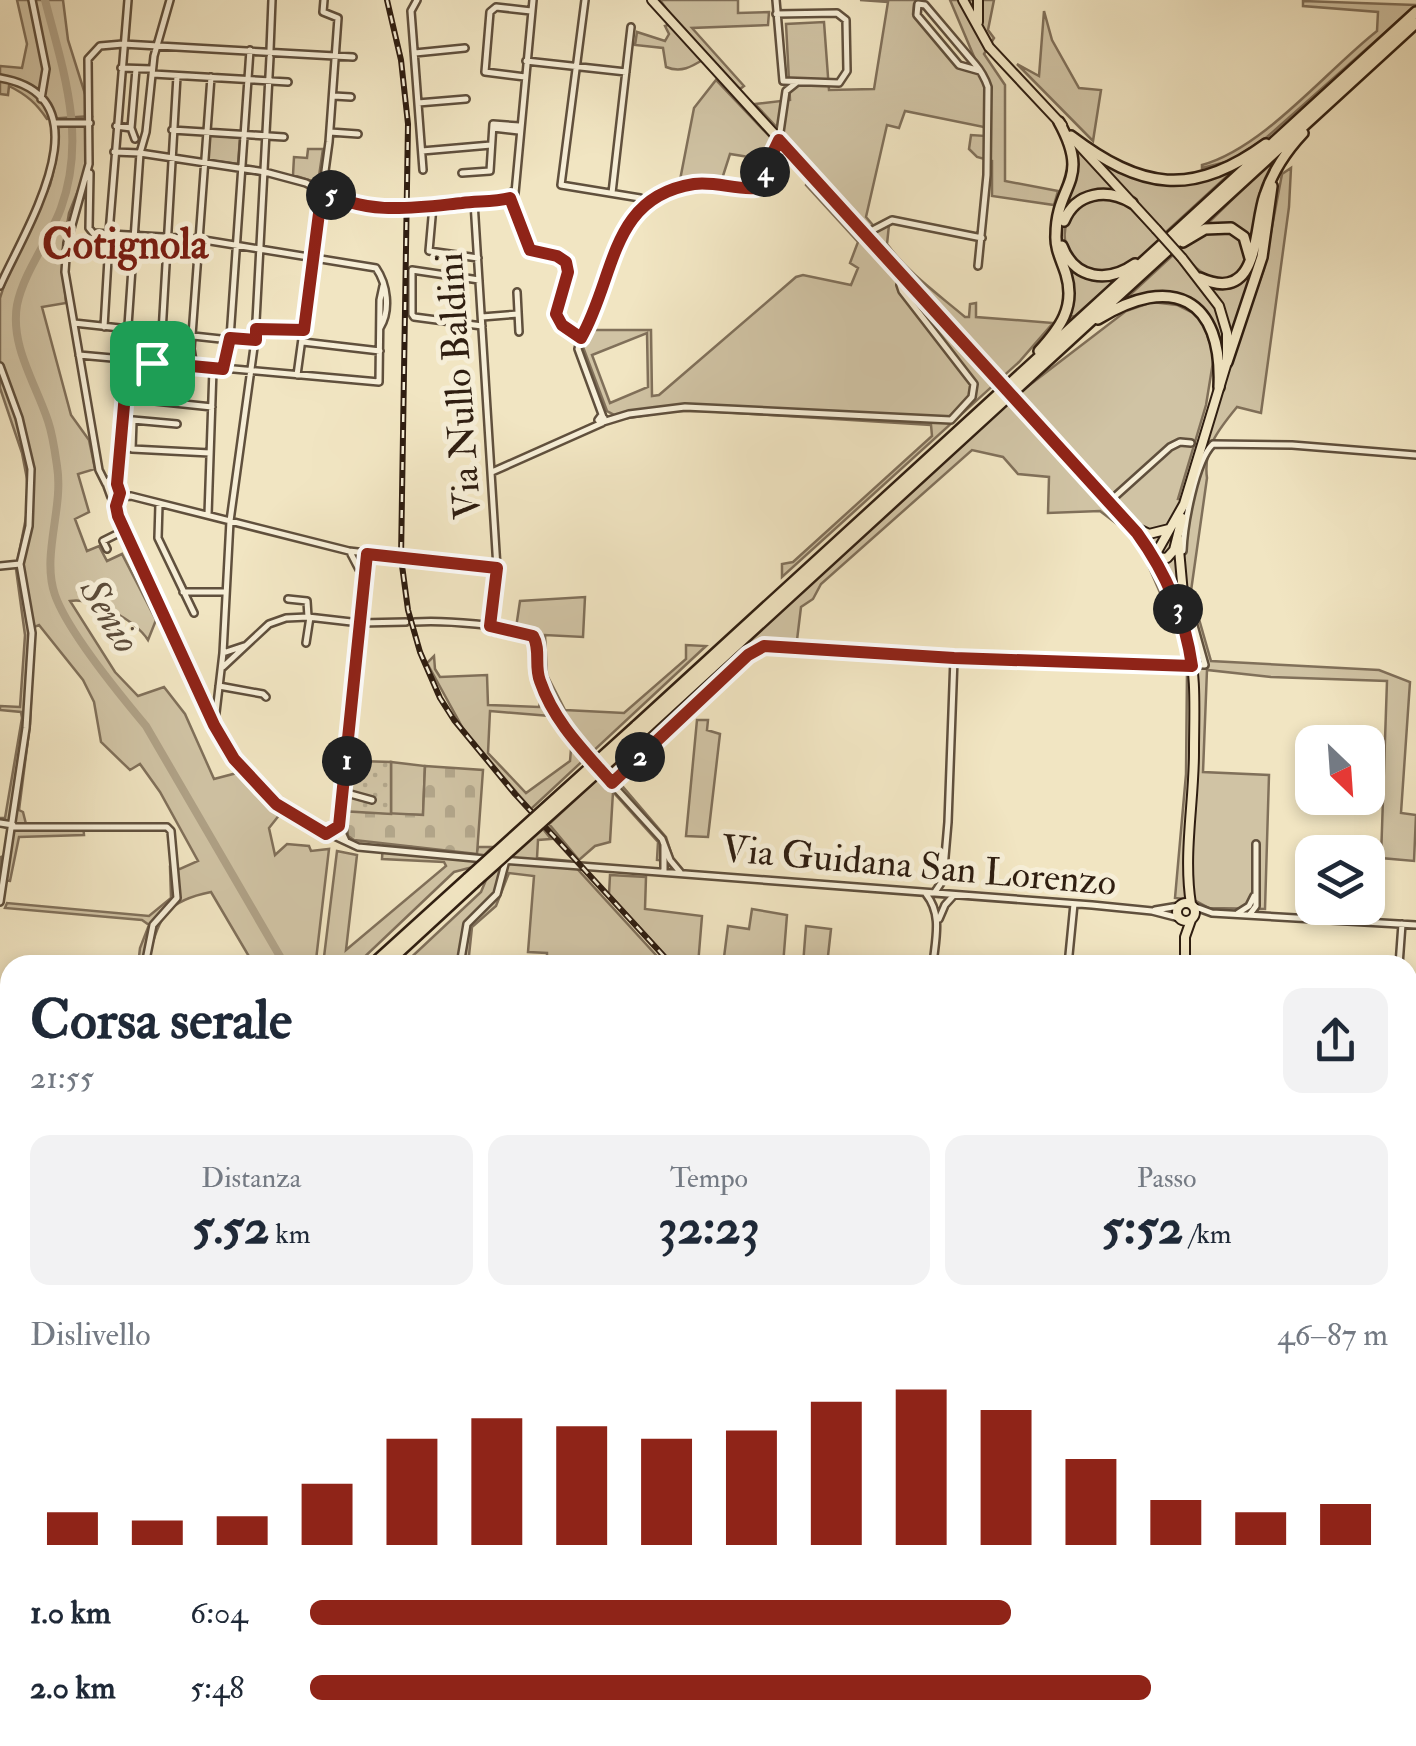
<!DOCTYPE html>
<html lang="it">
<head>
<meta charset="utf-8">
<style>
	body { margin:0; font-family:"IM FELL Double Pica",serif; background:#f2f2f3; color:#1f2937; height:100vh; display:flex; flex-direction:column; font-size:38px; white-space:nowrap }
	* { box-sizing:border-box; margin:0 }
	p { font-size:32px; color:#747a83 }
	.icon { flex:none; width:55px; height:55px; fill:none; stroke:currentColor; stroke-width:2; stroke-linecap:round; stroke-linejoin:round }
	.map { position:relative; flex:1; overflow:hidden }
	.details { position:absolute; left:0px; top:955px; width:1418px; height:792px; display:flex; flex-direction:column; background:#fff; border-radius:30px 30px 0 0; box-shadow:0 5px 15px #0003 }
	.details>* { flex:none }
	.needle { width:65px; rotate:155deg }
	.fabs { position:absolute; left:1295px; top:725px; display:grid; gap:20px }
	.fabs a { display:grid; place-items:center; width:90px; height:90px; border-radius:20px; background:#fff; box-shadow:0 5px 15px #0003; font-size:50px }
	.pin { position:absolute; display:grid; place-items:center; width:85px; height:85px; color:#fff; margin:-42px; border-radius:20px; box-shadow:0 5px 15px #0006 }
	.km { position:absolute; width:50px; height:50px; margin:-25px; border-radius:50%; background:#222; color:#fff; font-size:28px; line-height:50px; text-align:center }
	.round { display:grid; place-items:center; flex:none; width:105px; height:105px; border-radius:20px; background:#f2f2f3 }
	.summary { display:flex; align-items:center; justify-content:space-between; height:170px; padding:0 30px }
	h1 { font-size:55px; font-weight:800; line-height:75px }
	.metrics { display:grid; grid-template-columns:repeat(3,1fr); gap:15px; height:170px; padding:10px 30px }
	.metrics div { display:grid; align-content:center; border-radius:20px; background:#f2f2f3; text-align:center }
	.metrics b { font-size:50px; font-weight:800 }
	.metrics small { font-size:28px; font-weight:400 }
	.metrics p { font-size:28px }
	.chart { height:280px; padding:20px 30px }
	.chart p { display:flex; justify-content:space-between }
	.chart svg { width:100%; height:180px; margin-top:10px; stroke:#8f2418; stroke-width:6 }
	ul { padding:0 30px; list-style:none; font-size:32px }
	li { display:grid; grid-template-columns:160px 120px 1fr; align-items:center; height:75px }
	li i { height:25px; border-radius:12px; background:#8f2418 }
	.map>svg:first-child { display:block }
</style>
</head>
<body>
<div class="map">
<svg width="1416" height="1746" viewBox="0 0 1416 1746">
	<defs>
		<pattern id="cemetery-stones" width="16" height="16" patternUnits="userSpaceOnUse" patternTransform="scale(2.5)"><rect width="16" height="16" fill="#d0c3a4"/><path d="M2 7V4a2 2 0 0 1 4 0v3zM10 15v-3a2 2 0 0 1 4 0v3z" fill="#b3a78c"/></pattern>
		<pattern id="garden-dots" width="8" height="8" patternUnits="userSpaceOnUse" patternTransform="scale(2.5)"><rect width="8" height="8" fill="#d0c3a4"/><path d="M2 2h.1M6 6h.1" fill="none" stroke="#b3a78c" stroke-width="1.8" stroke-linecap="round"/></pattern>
	</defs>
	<rect width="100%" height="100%" fill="#f1e5c2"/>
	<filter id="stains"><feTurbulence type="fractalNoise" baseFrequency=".002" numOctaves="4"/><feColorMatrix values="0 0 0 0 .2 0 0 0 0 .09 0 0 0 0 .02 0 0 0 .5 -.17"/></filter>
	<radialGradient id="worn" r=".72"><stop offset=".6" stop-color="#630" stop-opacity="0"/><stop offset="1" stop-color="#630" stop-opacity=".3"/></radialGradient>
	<path fill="#d0c3a4" stroke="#80705a" stroke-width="2.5" fill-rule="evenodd" d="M 17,0 L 63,0 L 68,40 L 92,116 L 47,119 C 36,103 27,95 9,86 L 8,95 L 0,94 L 0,66 L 22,68 L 27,44 Z
		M 660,0 L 738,0 L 738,13 L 769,12 L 768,25 L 692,28 L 744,86 L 740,89 L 709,56 C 694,65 683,74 666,67 L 663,48 L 635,45 L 637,32 L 665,41 L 669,34 L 665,26 L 676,22 Z
		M 860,0 L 921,0 L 914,4 L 913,14 L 956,66 L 966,69 L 975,64 L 975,59 L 950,0 L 994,0 L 988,30 L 994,38 L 984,54 L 1005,85 L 1005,181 L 1058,191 L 1054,205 L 992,196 L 992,161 L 977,157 L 969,149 L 971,135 L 985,136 L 984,127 L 905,111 L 899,128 L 887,125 L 866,217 L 878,231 L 889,225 L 887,244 C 909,274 938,294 965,317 L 969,317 L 970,304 L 976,303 L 976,317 L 1053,323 L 1019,362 L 782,577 L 782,564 L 793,562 L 932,436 L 931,425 L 704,411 L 674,411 L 622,419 L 607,411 L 583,347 L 591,330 L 651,330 L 652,396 L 659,395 L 796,277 L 803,275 L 851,285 L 858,268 L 850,263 L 858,242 L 806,185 L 814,167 L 755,104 L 790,100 L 786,24 L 824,22 L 829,90 L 874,89 L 888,2 ZM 647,333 L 648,387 L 610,403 L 592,355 Z
		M 1303,1 L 1416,5 L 1267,137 L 1230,161 L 1202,168 L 1202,165 C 1264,148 1326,71 1377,31 L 1378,12 L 1303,6 Z
		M 1044,11 L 1052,40 L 1079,88 L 1101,90 L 1093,141 L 1017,64 L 1039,76 Z
		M 716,80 L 771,138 L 765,156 L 761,159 L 730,154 L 722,179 L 680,180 L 694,108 Z
		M 85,126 L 92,128 L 83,178 L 69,213 L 62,255 L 66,303 L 42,307 L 71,415 L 89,440 L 95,469 L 78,474 L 89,512 L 75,519 L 87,551 L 99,546 L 107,561 L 122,554 L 156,620 L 148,640 C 135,620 93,597 70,601 L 115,672 L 138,696 L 164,687 L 185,714 L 214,779 L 237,773 L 280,814 L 269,828 L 275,855 L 287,844 L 309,846 L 311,851 L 329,849 L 316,960 L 320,965 L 254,965 L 211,892 C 161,902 160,919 146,965 L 138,965 L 140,948 L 149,925 L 142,920 L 5,908 L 7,903 L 149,916 L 171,898 L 170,867 L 180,869 L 198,861 L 160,792 L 140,764 L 130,770 L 101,742 L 94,702 L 83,680 L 39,625 L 34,627 L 30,724 L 19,810 L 23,812 L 26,824 L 83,824 L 84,835 L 19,837 L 10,881 L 0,880 L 1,857 L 4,856 L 8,828 L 0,826 L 0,818 L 5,818 L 22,718 L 21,712 L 0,710 L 0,706 L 20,707 L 25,635 L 16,569 L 28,507 L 27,479 L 22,453 L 0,388 L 0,298 L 7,276 L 50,185 L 56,160 L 58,127 Z
		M 210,135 L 240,138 L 238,164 L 208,160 Z
		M 308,149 L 323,149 L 318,183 L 293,175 L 294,157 L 307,158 Z
		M 1076,149 L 1119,194 C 1097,194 1075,193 1064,214 L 1078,167 Z
		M 1283,150 L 1252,248 L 1233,225 L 1205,226 Z
		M 1095,158 C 1106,162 1117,171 1129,176 C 1167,190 1201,182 1236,168 L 1165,233 Z
		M 1291,168 L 1289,207 L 1261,413 L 1237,407 C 1219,429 1203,448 1207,478 L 1191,591 L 1211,661 L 1379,670 L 1410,682 L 1401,813 L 1416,815 L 1414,861 L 1381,858 L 1387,681 L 1271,677 L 1207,670 L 1203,772 L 1269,775 L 1265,909 L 1209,908 L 1194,900 L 1175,898 L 1186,774 L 1187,671 L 1181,641 L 1145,558 L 1125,530 L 1100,511 L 1048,513 L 1049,477 L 1018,474 L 1003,457 L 972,450 L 821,584 L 813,599 L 801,607 L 797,640 L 915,651 L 1043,656 L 1033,667 L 758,652 L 618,781 L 666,837 L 674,862 L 657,860 L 658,842 L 613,792 L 610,842 L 595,846 L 579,860 L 549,824 L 1010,400 L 1126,311 L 1152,302 L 1177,305 L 1197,315 L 1204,325 L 1214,356 L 1206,405 L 1178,499 L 1189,500 L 1221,389 L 1264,269 L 1282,174 Z
		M 1111,198 L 1125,203 L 1161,240 C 1147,251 1125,272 1108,273 C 1059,279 1041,200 1111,198 Z
		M 1262,209 L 1260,256 L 1232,345 L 1218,301 L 1208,285 L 1242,278 Z
		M 1231,230 L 1239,235 L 1248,253 C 1236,298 1198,278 1180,249 L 1208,231 Z
		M 1173,255 C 1204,287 1223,306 1224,353 L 1221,354 C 1214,296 1171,282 1121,303 Z
		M 1066,262 C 1082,278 1096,278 1118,278 L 1075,316 L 1069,317 L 1073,291 Z
		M 585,597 L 583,637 L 545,635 L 547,675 L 565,710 L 624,713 L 686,659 L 686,645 L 706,646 L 531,809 L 466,734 L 427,663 L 434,656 L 435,669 L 440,677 L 487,675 L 488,705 L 539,707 L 541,699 L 530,669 L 530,643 L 492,635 L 494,627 L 516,628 L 520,601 ZM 490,711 L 550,716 L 571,749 L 570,761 L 526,793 L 488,753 Z
		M 697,720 L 708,720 L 707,730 L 720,734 L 708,837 L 686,836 Z
		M 391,762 L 425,766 L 423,815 L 391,814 Z
		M 543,829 L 551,839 L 538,840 L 537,858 L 570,861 L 665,965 L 547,965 L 547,953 L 528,952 L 534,876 L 509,873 L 496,906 L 472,927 L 468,965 L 403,965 L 481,892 L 486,880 Z
		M 383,843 L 476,854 L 478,847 L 492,847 L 473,867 L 454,872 L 356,965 L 323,965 L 337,851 L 357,855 L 346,950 L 446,866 L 444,862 L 382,859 Z
		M 610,875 L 646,877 L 645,909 L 702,916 L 698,965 L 674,965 L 609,894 Z
		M 752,909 L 787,915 L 783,965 L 723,965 L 728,926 L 749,929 Z
		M 806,926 L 831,929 L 827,965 L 803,965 Z
		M 1408,1377 L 1416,1377 L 1416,1509 L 1408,1504 Z
		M 648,1738 L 746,1738 L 747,1741 L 772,1745 L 654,1746 Z
		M 950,1738 L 970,1743 L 971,1738 L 1047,1738 L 1047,1746 L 949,1746 Z"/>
	<path fill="url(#cemetery-stones)" stroke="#80705a" stroke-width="2.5" d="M 425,766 L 483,770 L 477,854 L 354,840 L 348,836 L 346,811 L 423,815 Z"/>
	<path fill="url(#garden-dots)" stroke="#80705a" stroke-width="2.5" d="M 347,757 L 359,761 L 391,762 L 391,814 L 341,811 Z"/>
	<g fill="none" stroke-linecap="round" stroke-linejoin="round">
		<path stroke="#7c6d57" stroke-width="2.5" d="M 0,1587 L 10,1583"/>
		<path stroke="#afa186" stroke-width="8" d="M 45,0 C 63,70 87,137 61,208 C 49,241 24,271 17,305 C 10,346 36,384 48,421 C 53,436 55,452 57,466 C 64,508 41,555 55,595 C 68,632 120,695 146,726 L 285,965
			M 682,1738 L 687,1746"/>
		<g stroke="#60503d" stroke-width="10">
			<path id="minor" d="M 32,0 L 46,69 L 41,99
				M 417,0 L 411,11 L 423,170
				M 585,0 L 561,185 L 640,198 L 646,202
				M 776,0 L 783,81 L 839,83 L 847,71 L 846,20 L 837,13 L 776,14
				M 270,50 L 272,0
				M 415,53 L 465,48
				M 526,61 L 626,72
				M 121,68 L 152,69
				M 153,74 L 288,82
				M 525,77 L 485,72 L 490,12 L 496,7 L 531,11
				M 0,78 C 111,97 24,231 0,286
				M 334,96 L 351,97
				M 418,103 L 466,99
				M 54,123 L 90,123
				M 116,126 L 131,128 L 136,69
				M 131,128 L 135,139
				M 493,128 L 519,131
				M 172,130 L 284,137
				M 330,132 L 358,134
				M 422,151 L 491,145
				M 114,152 L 140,153 L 265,172 L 306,183 L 345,203 L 373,208 L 420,208 L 510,198
				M 90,173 L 89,228 L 93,233 L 198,239 L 376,268 C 387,284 391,310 380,328
				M 462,173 L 490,171 L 493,124 L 519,126
				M 512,192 L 515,195 L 511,198 L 508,195 Z
				M 515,193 L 533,0
				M 612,193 L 631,27
				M 511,198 L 530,250 L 557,256 L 566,262 L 568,271 L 557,315 L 562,325 L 581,338
				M 474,202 L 497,568 L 490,626
				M 433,206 L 429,251 L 478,258
				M 109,233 L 128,0
				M 867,233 L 892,220 L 982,238
				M 978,266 L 987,175 L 988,87 C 985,78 981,71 975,64 L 925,5 L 918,4 L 917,15 L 959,65 L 980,71
				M 479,280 L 412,270 L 412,314 L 414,317 L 482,326
				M 517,292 L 519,332
				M 482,317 L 518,314
				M 74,323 L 230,340
				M 104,327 L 108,259
				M 257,329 L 304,330
				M 162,333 L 177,76
				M 230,338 L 255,340
				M 303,342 L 380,351
				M 79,355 L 379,382 L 380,300 L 383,286
				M 0,366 L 19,418 L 31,469 L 29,526 L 20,564 L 32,633 L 26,728 L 0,902
				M 194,367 L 191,349 L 211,77
				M 223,369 L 230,338 L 250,50
				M 297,375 L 329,142 L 338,18 L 323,12 L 324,0
				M 155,401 L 212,407
				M 601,416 L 604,418 L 602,423 L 598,420 Z
				M 603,417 L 578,349 C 583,328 597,306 605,285 C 626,232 626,193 695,184 C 715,181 736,190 756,189 L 779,139 L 786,91 L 796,83
				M 122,419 L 177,424
				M 133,421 L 132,449 L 210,453
				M 603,422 L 629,414 L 685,407 L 951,420 L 972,397 L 974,384 L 902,291 L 900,285 L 904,278
				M 492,472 L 602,423
				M 109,480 L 116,482 L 120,493 L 118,499 L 111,497 L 107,486 Z
				M 106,484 L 99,470 L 65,272 L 67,243 L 89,164 L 88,59 L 100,46 L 123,44 L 353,57
				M 117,484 L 140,153 L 146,132 L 154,56 L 170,0
				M 120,497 L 131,496 L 349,551 L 497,568
				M 112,498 L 114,513 L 214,725 L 234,759 L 258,788 L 302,821 L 358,847 L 485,859
				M 1110,501 L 1170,447 L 1180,442 L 1191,443
				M 159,504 L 158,538 L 194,613
				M 208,515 L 213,369
				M 107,549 L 103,541 L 123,531
				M 1183,551 C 1184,526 1195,461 1213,444 L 1292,445 L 1416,455
				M 351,554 L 362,575
				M 0,566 L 20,564
				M 183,592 L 225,592
				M 288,599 L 307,601 L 308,617
				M 415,622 C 443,620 509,625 533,635 C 540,648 535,661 538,675 C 546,708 571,739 594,764
				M 306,643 L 310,617
				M 223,653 L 244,646
				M 223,667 L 269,624 L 286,618 L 308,617 L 360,623 L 406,622
				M 219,686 L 263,694 L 266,697
				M 215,721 L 223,653 L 230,521 L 255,340 L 270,57
				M 601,772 L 662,839 L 670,860 L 680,872
				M 612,783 L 758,648 L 954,658 L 1205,665 L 1186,597
				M 343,792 L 372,800
				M 0,823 L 13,825
				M 13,827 L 167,827 L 171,831 L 177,898 L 153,925 L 145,965
				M 346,841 L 339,826 L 367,554
				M 664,845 L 664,872
				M 501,860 L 1092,905 L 1152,911 L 1179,918
				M 935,892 L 943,880 L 948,822 L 954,658
				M 926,894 C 943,915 935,940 933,965
				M 1193,906 L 1212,913 L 1416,925
				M 1155,910 L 1179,906
				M 1238,913 L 1249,906 L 1254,896
				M 1250,914 L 1256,906 L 1256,844
				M 939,919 L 945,905 L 954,895
				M 460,965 L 467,924 L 497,894 L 506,860
				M 1068,965 L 1074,904
				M 1399,965 L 1402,924
				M 0,1151 L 10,1152
				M 0,1338 L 10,1329
				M 1408,1385 L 1416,1385
				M 0,1583 L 10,1580
				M 1408,1694 L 1416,1698
				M 323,1738 L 325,1746
				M 330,1746 L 334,1738
				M 868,1746 L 869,1738"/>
		</g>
		<g stroke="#2f1e11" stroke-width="12">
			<path id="major" d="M 652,0 L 996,377
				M 963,0 L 989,47 L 1062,125
				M 978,22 L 978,0
				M 1077,143 L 1156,229
				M 1021,405 C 1087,474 1163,542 1187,638 C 1197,674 1194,714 1194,752 C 1194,802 1183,855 1191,904
				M 1136,528 L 1149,534 L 1169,529
				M 1178,538 L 1185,616
				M 1154,557 L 1184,504 L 1227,362 L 1227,333 L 1219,306 L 1182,258
				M 1155,557 L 1167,558 L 1174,550 L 1182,518
				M1177 912a9 9 0 1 1 18 0a9 9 0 1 1-18 0Z
				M 1185,965 L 1185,937 L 1191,920
				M 1314,1738 L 1319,1746"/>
		</g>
		<g stroke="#2f1e11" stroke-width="14">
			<path id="highway" d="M 1071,136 C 1141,189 1192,198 1266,144
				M 1064,221 C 1076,192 1107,188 1132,203
				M 1183,242 L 1205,229 L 1231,228 L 1244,237 L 1250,258
				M 1062,246 C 1075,280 1108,283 1135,264
				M 1200,278 C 1261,305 1253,228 1265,195 C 1272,173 1287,150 1303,133
				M 1098,319 C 1172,273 1223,298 1219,387
				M 1039,351 C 1060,328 1076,307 1066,274 C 1062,261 1055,249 1056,235 C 1056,183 1092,182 1059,122
				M 1227,362 L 1262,257 L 1272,186
				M 636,726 L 1416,12
				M 642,732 L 1416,23
				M 372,965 L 468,878
				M 385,965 L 474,883
				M 0,1304 L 10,1295
				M 0,1317 L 10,1308"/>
		</g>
		<use href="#minor" stroke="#f6eed7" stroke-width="5"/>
		<use href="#major" stroke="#f1e5c2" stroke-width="8"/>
		<use href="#highway" stroke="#f1e5c2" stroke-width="9"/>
		<g stroke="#2f1e11" stroke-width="6">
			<path id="rail" d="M 387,0 L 401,60 L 408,124 L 401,558 L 408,610 L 420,652 L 440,698 L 454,720 L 515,794 L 672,965
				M 1408,1525 L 1416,1530
				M 1408,1555 L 1416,1559
				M 1408,1591 L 1416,1595
				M 1408,1628 L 1416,1631"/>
		</g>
		<use href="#rail" stroke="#f6eed7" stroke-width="2.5" stroke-dasharray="8" stroke-linecap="butt"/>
		<g stroke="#2f1e11" stroke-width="12" stroke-linecap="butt">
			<path id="major-bridge" d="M 1156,229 L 1182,258
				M 996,377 L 1021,405"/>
		</g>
		<g stroke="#2f1e11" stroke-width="14" stroke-linecap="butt">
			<path id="highway-bridge" d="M 468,878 L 636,726
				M 474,883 L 642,732"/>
		</g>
		<use href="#major-bridge" stroke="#f1e5c2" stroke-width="8"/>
		<use href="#highway-bridge" stroke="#f1e5c2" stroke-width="9"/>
	</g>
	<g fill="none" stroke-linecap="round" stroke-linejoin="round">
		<g stroke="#fff" stroke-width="20">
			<path id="route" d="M 779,140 L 1137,533 C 1166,573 1185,616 1192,666 L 954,658 L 764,646 L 748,655 L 612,783 C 584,751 554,722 540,681 C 534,666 541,649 533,636 L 490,626 L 497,568 L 367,554 L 339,826 L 326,834 L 276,804 L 234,759 L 214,725 L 118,516 L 116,506 L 120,493 L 117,484 L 128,360 L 223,369 L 230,338 L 256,340 L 256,329 L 304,330 L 322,190 C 366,216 413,208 462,203 C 478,201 495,202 510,198 L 530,250 L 557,256 L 566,262 L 568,272 L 556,314 L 562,325 L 581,338 C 616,277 609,197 694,184 C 715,181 736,190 756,188 Z"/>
		</g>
		<use href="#route" stroke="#8f2418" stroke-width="12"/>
	</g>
	<g text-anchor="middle" stroke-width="10" stroke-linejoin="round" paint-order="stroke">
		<g font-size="38" fill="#2f1e11" stroke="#f6eed7">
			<text transform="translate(458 386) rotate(-94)" y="13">Via Nullo Baldini</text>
			<text transform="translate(919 865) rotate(5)" y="13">Via Guidana San Lorenzo</text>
		</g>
		<g font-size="40" font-style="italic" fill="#5c4c3a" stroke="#f6eed7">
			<text transform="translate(111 615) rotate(59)" y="14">Senio</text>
		</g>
		<g font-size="42" font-weight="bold" fill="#7a1f14" stroke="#f6eed7">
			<text x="125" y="258">Cotignola</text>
		</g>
	</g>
	<rect width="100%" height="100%" filter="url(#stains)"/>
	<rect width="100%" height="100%" fill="url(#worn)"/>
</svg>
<div class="fabs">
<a><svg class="needle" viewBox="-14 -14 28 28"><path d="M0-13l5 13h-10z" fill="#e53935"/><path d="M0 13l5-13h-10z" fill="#747a83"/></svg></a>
<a><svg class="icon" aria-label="layers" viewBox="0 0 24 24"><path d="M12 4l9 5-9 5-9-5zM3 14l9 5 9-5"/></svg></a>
</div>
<div class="pin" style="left:152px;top:363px;background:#1e9e55"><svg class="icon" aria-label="arrive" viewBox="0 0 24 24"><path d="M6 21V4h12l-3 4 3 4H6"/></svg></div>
<b class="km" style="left:347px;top:761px">1</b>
<b class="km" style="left:640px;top:757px">2</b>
<b class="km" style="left:1178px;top:609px">3</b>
<b class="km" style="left:765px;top:172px">4</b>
<b class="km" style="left:331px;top:195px">5</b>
<section class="details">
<div class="summary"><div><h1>Corsa serale</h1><p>21:55</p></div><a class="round"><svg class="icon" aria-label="share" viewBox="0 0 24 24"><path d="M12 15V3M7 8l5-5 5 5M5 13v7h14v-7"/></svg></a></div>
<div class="metrics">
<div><p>Distanza</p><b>5.52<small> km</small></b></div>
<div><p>Tempo</p><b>32:23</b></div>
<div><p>Passo</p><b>5:52<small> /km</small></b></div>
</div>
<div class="chart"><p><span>Dislivello</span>46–87 m</p>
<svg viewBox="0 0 160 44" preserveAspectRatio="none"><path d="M5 44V36M15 44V38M25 44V37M35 44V29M45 44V18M55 44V13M65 44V15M75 44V18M85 44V16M95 44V9M105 44V6M115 44V11M125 44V23M135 44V33M145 44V36M155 44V34"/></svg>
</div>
<ul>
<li><b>1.0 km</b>6:04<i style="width:65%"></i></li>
<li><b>2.0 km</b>5:48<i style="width:78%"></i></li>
</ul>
</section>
</div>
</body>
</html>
